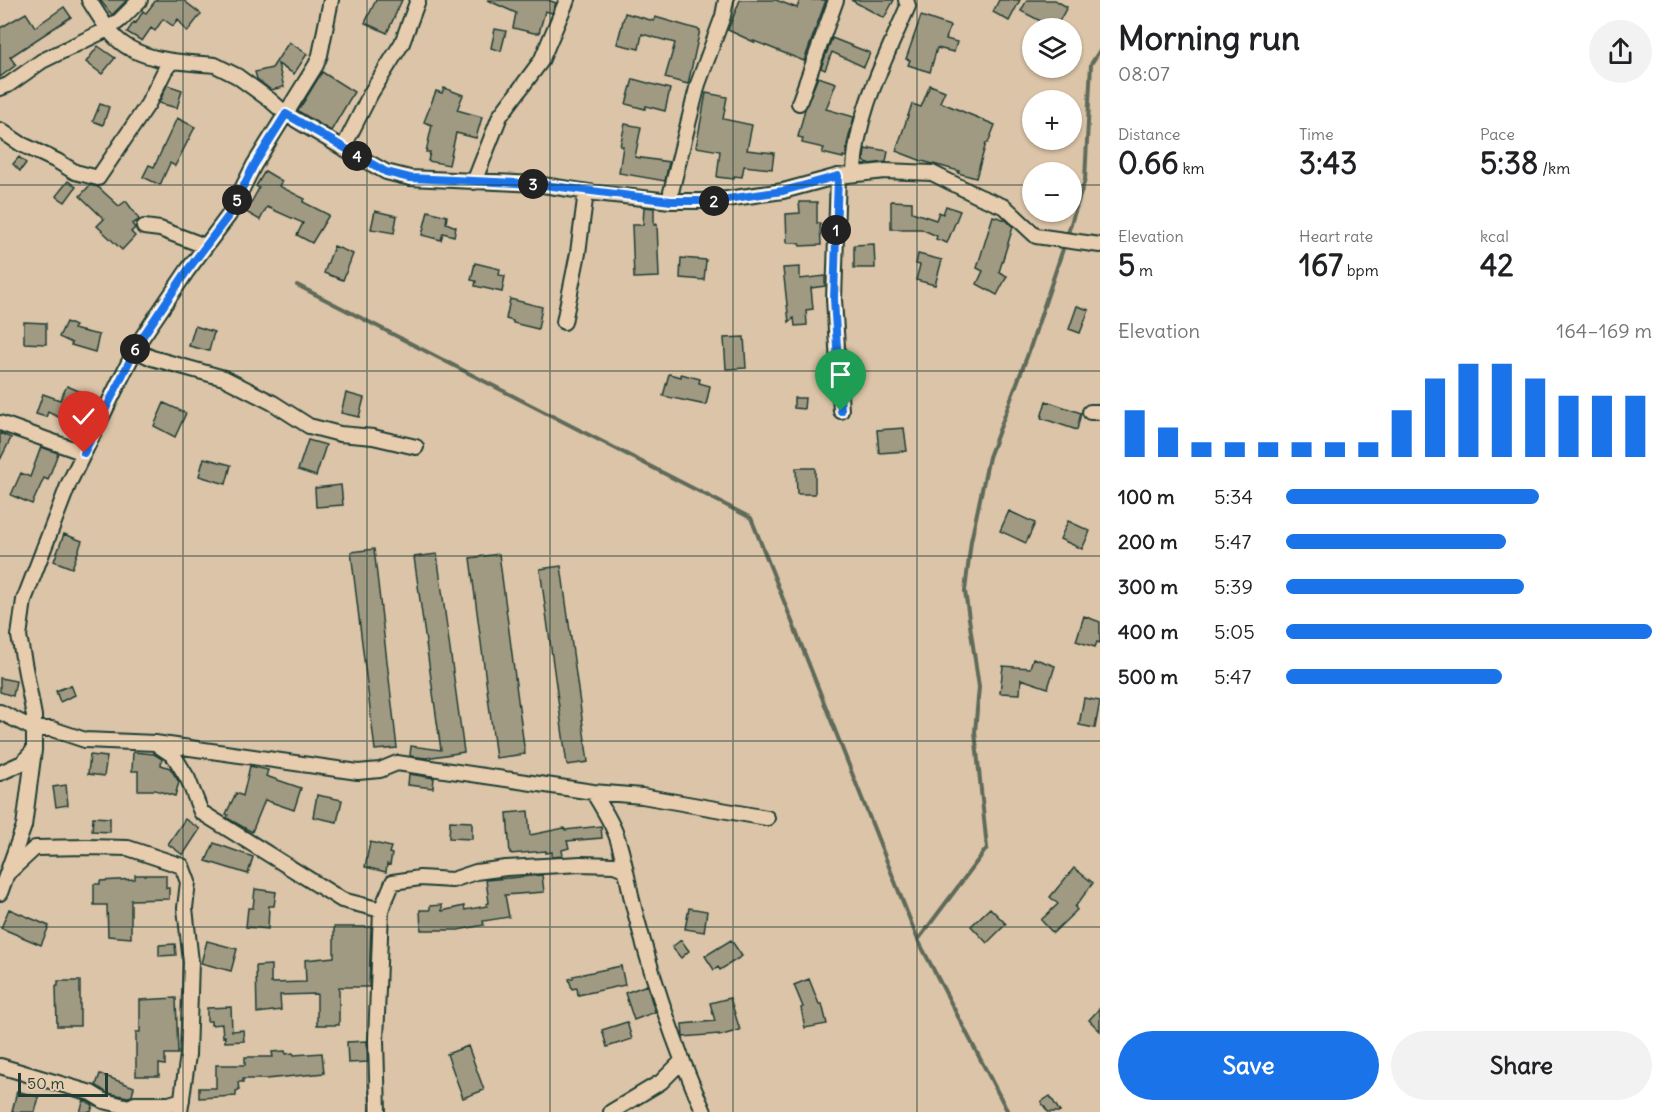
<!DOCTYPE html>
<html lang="en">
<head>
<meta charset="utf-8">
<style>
	body { margin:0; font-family:Delius,sans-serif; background:#f2f2f2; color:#202124; height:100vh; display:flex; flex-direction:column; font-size:22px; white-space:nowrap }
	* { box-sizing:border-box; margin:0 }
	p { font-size:20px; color:#757577 }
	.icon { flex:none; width:33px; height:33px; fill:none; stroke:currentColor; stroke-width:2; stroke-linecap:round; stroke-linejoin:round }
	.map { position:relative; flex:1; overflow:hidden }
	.panel { display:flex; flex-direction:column; background:#fff; width:570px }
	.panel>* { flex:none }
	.fabs { position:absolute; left:1022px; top:18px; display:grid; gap:12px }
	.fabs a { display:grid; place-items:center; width:60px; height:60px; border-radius:50%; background:#fff; box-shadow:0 2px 4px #0004; font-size:30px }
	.scale { position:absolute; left:18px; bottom:15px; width:90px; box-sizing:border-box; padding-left:6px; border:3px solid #1f3d34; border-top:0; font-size:16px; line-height:21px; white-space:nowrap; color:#1f3d34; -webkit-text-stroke:4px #e7cdae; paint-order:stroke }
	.pin { position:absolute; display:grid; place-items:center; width:51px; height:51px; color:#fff; margin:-62px -26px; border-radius:50% 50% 50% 0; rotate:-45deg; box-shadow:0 0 6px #0007 }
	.pin .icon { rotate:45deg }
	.km { position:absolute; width:30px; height:30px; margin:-15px; border-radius:50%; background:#222; color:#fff; font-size:16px; line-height:30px; text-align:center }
	.round { display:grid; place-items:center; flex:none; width:63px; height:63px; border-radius:32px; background:#f2f2f2 }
	.head { display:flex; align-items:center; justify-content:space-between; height:102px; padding:0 18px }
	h1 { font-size:33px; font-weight:700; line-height:45px }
	.figures { display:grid; grid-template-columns:repeat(3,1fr); gap:9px; height:102px; padding:6px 18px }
	.figures div { display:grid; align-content:center }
	.figures b { font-size:30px; font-weight:700 }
	.figures small { font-size:16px; font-weight:400 }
	.figures p { font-size:16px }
	.chart { height:168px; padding:12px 18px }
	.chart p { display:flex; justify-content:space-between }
	.chart svg { width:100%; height:108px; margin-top:6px; stroke:#1a73e8; stroke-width:6 }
	.action { display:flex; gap:12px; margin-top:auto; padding:12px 18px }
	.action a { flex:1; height:69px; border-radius:36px; background:#1a73e8; color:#fff; font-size:24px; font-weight:700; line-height:69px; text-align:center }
	.action a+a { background:#f2f2f2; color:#202124 }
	ul { padding:0 18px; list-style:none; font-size:20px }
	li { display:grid; grid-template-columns:96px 72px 1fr; align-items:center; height:45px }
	li i { height:15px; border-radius:8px; background:#1a73e8 }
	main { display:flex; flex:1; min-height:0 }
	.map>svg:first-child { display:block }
</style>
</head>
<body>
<main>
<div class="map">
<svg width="1100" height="1112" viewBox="0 0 1100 1112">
	<rect width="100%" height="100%" fill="#dbc4a7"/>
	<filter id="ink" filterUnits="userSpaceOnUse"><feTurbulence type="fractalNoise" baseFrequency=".0167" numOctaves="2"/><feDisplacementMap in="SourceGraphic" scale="12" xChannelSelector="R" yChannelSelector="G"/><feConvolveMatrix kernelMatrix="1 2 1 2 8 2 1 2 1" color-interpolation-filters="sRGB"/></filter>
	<g filter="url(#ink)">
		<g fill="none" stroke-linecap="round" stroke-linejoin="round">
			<path stroke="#5f6b5a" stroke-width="4" d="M 1067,236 L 1085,180 L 1091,64 L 1100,50
				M 297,285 L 751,518 L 918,940 L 1008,1112
				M 918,940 L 987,848 L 975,732 L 979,687 L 965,591 L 971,541 L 989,457 L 1028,354 L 1065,243"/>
		</g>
		<path fill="#a19a83" stroke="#1f3d34" stroke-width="1.5" d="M 100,0 L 127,0 L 112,15 Z
			M 156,0 L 183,0 L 201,14 L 187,32 L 178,19 L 173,26 L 163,19 L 155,31 L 151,28 L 142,41 L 127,32 L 134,22 L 136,23 L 143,11 L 146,13 Z
			M 376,0 L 402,0 L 387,33 L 365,23 Z
			M 487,0 L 548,0 L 556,3 L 552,13 L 545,11 L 539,33 L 534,33 L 513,28 L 516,13 Z
			M 740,0 L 776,0 L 797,8 L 800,0 L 826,0 L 804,61 L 754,41 L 754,42 L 728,30 Z
			M 851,0 L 894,0 L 884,18 Z
			M 999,0 L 1020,0 L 1009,21 L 993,12 Z
			M 1027,0 L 1055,0 L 1067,7 L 1057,25 L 1054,24 L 1052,27 L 1021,11 Z
			M 64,7 L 71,17 L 10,57 L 16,65 L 0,77 L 0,28 L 26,13 L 35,27 Z
			M 625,13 L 654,21 L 655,17 L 700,30 L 688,84 L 665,78 L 675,43 L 642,34 L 639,49 L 617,44 Z
			M 921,16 L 950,26 L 946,39 L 957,42 L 954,52 L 937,48 L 930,72 L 908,65 L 910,60 L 906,59 Z
			M 495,29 L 506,31 L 501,51 L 491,48 Z
			M 832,38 L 870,53 L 864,67 L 832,52 L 825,70 L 821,68 Z
			M 289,42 L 307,54 L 294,74 L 278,64 L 284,87 L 271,90 L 257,79 L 255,72 L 272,68 Z
			M 98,46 L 115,58 L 102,74 L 86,62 Z
			M 322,72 L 354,92 L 331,131 L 298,111 Z
			M 818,77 L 836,83 L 826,109 L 854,117 L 847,144 L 846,157 L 843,156 L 843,158 L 822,153 L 824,148 L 802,143 L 803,138 L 798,137 L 805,109 Z
			M 633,79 L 670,89 L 665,111 L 646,106 L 645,109 L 626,104 Z
			M 167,85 L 182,90 L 177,108 L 159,103 Z
			M 930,85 L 945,91 L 940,102 L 995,125 L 988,143 L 986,143 L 976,178 L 958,173 L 959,171 L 922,161 L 896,151 L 912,104 L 921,107 Z
			M 444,88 L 463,95 L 457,110 L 482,117 L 476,138 L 456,133 L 449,165 L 428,161 L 430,152 L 426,152 L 432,125 L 424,122 L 436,91 L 442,93 Z
			M 706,93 L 727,97 L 723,119 L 752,125 L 747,150 L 774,153 L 772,169 L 744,166 L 742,177 L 734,176 L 734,179 L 717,177 L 720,151 L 696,147 Z
			M 100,104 L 109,107 L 103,125 L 93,121 Z
			M 177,118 L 195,127 L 175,166 L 170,163 L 160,185 L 143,177 L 149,165 L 154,167 Z
			M 625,124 L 641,127 L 635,157 L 669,162 L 665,181 L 619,173 L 623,146 L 620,146 Z
			M 870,148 L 888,151 L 886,162 L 868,164 L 864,161 L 865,149 L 870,150 Z
			M 19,157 L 26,163 L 20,171 L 13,164 Z
			M 265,171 L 282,181 L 279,186 L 305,199 L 303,202 L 329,215 L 312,243 L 297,235 L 303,223 L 267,207 L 260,220 L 246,212 L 259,188 L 256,186 Z
			M 68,181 L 76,187 L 65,202 L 56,196 Z
			M 90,185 L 98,187 L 119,206 L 126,201 L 137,216 L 139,220 L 132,224 L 135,228 L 131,232 L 135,236 L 122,250 L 97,226 L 104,219 L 80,196 Z
			M 891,201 L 912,202 L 912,212 L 936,220 L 939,212 L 943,214 L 946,206 L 960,211 L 947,243 L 936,239 L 937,236 L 921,229 L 891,229 Z
			M 799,202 L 817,202 L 817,223 L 820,223 L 821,245 L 800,246 L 799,243 L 787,243 L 786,214 L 800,213 Z
			M 644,207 L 654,208 L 654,225 L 657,224 L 659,277 L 634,278 L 632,225 L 643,225 Z
			M 375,211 L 397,216 L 394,233 L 371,229 Z
			M 428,211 L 447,216 L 446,223 L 456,227 L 454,236 L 443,233 L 441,240 L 422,235 Z
			M 993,216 L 1006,220 L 1013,227 L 999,272 L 1007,276 L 997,295 L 977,284 L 983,271 L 977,268 Z
			M 874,244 L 875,268 L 854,268 L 854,245 Z
			M 334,246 L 353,254 L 343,280 L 324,273 Z
			M 918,254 L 942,260 L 935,285 L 916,280 L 920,265 L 916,264 Z
			M 681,258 L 706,260 L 704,280 L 680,278 Z
			M 475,263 L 500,269 L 499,275 L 505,276 L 502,292 L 475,286 L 476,281 L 471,280 Z
			M 800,267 L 800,279 L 825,276 L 825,286 L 811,288 L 813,309 L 806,310 L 807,325 L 795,326 L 794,318 L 789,322 L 783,268 Z
			M 510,299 L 542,307 L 538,329 L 513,323 L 513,321 L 506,319 Z
			M 1077,306 L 1089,310 L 1080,333 L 1069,329 Z
			M 24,322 L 46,323 L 46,344 L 24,343 Z
			M 66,322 L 75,326 L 73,329 L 99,335 L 95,352 L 71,345 L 72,343 L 59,337 Z
			M 195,326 L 214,332 L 209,351 L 189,346 Z
			M 744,337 L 746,368 L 726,369 L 724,338 Z
			M 669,374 L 681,377 L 681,374 L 700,379 L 699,383 L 710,386 L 706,405 L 663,396 Z
			M 67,386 L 86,394 L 73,424 L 48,412 L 46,417 L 36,414 L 43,394 L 60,400 Z
			M 346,393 L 364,398 L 359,417 L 341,413 Z
			M 794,398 L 805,398 L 804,409 L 794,408 Z
			M 1046,401 L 1081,413 L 1077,430 L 1041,418 Z
			M 164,403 L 186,413 L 175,437 L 154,426 Z
			M 904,428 L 907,451 L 879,453 L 877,430 Z
			M 0,433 L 11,438 L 0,460 Z
			M 308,440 L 326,445 L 316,476 L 298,470 Z
			M 41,447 L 58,453 L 48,480 L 44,478 L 32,504 L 11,495 L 21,473 L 30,477 Z
			M 204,458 L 231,465 L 226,484 L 199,476 Z
			M 796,468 L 815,468 L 815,494 L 797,494 Z
			M 341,485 L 343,505 L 316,507 L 315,488 Z
			M 1009,511 L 1035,523 L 1026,543 L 1000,531 Z
			M 1068,521 L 1090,531 L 1082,549 L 1060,539 Z
			M 64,534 L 82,541 L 72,568 L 54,561 Z
			M 374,549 L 397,748 L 375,750 L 351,552 Z
			M 437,554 L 464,752 L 426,758 L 410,756 L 411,746 L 441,750 L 414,557 Z
			M 499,554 L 525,754 L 496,758 L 470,558 Z
			M 561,566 L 588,762 L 567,765 L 540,569 Z
			M 1084,616 L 1100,622 L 1100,643 L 1097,642 L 1095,647 L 1076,641 Z
			M 1033,658 L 1055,666 L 1048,688 L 1021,679 L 1020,694 L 1000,693 L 1003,666 L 1030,668 Z
			M 0,678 L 16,681 L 13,696 L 0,692 Z
			M 71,685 L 75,695 L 60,702 L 56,691 Z
			M 1084,698 L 1100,701 L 1095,728 L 1079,725 Z
			M 133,752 L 154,754 L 162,759 L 161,765 L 170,768 L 179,782 L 175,796 L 155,790 L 138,790 L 138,771 L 132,771 Z
			M 90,755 L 107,757 L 104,776 L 88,774 Z
			M 250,766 L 268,770 L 266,776 L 301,788 L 294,810 L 265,800 L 252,832 L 227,818 L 228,815 L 226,814 L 236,793 L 243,796 Z
			M 409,774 L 434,778 L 433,788 L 408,785 Z
			M 66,785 L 68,805 L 56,807 L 53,787 Z
			M 317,795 L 342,800 L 337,822 L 313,817 Z
			M 528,811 L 530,835 L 564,828 L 565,830 L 601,826 L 602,838 L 567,841 L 569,848 L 562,850 L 563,856 L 552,857 L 552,852 L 546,853 L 546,851 L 510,854 L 507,813 Z
			M 93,817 L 110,818 L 110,832 L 92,831 Z
			M 185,819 L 200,829 L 183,855 L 168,844 Z
			M 450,821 L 472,822 L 472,839 L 449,838 Z
			M 370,842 L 391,847 L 389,853 L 392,854 L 390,865 L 387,864 L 386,872 L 365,867 Z
			M 214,843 L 253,857 L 248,874 L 206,861 Z
			M 1074,868 L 1093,883 L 1075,907 L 1077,910 L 1053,933 L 1041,920 L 1058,904 L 1050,897 Z
			M 135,875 L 166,875 L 166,888 L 169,888 L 169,899 L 131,900 L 131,938 L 108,936 L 107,905 L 94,905 L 94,884 L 100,884 L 100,881 L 135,879 Z
			M 542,875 L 544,892 L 505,895 L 509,917 L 483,921 L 484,925 L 458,930 L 421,930 L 420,910 L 430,910 L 430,906 L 442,905 L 442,911 L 464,906 L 465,910 L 487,906 L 486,904 L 489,903 L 486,880 Z
			M 255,889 L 276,892 L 274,906 L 269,906 L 268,929 L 246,927 L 248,908 L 253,908 Z
			M 689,908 L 707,911 L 704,932 L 685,929 Z
			M 990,908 L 1006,924 L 987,943 L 971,926 Z
			M 9,909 L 49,926 L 41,945 L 1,928 Z
			M 334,927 L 371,927 L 369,987 L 339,987 L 339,1025 L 317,1025 L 317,994 L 280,995 L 281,1010 L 257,1013 L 256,966 L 271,965 L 271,983 L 306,982 L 305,960 L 334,957 Z
			M 681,940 L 689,951 L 681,958 L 672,947 Z
			M 731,940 L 742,956 L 720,970 L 718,967 L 714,970 L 705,956 Z
			M 207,941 L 237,949 L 231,971 L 201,963 Z
			M 175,944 L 176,955 L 159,956 L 159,945 Z
			M 621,966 L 625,985 L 578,995 L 577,988 L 572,989 L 569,979 L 573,978 L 573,976 Z
			M 809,979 L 819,1004 L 822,1004 L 827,1024 L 805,1028 L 801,1008 L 803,1007 L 794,985 Z
			M 58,981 L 80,981 L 80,1026 L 57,1026 L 56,986 L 58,986 Z
			M 647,985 L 655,1012 L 634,1020 L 625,993 Z
			M 176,998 L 178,1054 L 165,1054 L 165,1065 L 159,1064 L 159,1076 L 136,1076 L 136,1032 L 140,1032 L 140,1000 Z
			M 730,998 L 740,1030 L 719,1036 L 719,1034 L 683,1037 L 682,1024 L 715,1021 L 710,1003 Z
			M 231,1007 L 232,1031 L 243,1030 L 244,1041 L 225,1042 L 225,1036 L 223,1037 L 222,1024 L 211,1025 L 211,1021 L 207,1021 L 207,1008 Z
			M 1100,1008 L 1100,1031 L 1089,1020 Z
			M 627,1022 L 632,1039 L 607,1047 L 602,1030 Z
			M 367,1041 L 368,1062 L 348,1063 L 347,1042 Z
			M 468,1046 L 484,1090 L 463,1098 L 447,1054 Z
			M 285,1051 L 286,1054 L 293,1053 L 294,1055 L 322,1053 L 324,1073 L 266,1079 L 243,1079 L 243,1082 L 238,1082 L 239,1090 L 236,1091 L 236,1096 L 199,1098 L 199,1088 L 216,1088 L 216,1065 L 245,1065 L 245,1057 L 273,1057 L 272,1052 Z
			M 100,1074 L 134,1087 L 132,1096 L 128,1097 L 107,1093 L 96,1085 Z
			M 17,1091 L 39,1097 L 35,1112 L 12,1112 Z
			M 1050,1096 L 1060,1112 L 1048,1112 L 1041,1102 Z
			M 84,1100 L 93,1105 L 91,1112 L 80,1112 Z"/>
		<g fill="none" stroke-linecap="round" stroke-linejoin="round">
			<g stroke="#1f3d34" stroke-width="18">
				<path id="street" d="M 89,0 C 96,11 104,25 113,35 C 137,62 182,62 215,65 L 237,76 L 270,100 L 286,114 L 343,148 L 386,172 L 410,178 L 536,184 L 595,193 L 671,201 L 713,201 L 783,191 L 838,176 L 885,171 L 932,173 L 978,196 L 1005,207 L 1036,236 L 1100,245
					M 0,88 L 8,85 L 42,61 L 108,29 L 120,20 L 140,0
					M 799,103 L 836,0
					M 0,130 L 21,144 L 57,161 L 75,172 L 98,178 L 148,104 L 165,70 L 172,61
					M 343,148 L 371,93 L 402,43 L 418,0
					M 854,174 C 855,115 885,60 908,6 L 906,0
					M 838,176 L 834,299 L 841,411
					M 474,182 L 500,116 L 541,61 L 567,0
					M 671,201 L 671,192 L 698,84 L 723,16 L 726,0
					M 144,227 L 160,229 L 205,246
					M 564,322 L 578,253 L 586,192
					M 135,350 L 152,358 L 224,378 L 273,403 L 309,426 L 340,434 L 373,437 L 416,447
					M 1090,412 L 1100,412
					M 0,423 L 84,453
					M 0,712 L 34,729 L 52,729 L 85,740 L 155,743 L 358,772 L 380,770 L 397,763 L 593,792 L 642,796 L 767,818
					M 159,746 L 174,756 L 188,779 L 201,812 L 342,900 L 381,910 L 376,1041 L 378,1112
					M 0,773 L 22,763 L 34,750
					M 593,792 C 601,805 609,818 615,832 C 625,857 628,886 635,912 C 653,980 675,1048 704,1112
					M 9,872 L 35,848 L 87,847 L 128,848 L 182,866 L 188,882 L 185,908 L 191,962 L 188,1055 L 180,1112
					M 0,893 L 24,826 L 34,750 L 34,716 L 19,636 L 24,600 L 69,483 L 139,342 L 187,271 L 229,215 L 254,165 L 316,65 L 320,55 L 331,0
					M 381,910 L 393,882 L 420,878 L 452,880 L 476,872 L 506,868 L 581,864 L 614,865 L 624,869
					M 0,1066 L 91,1093 L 104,1101 L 129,1107 L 135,1104 L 169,1104 L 182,1100
					M 611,1112 L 661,1082 L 681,1062"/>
			</g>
			<use href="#street" stroke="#e7cdae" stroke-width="14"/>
		</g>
	</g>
	<g fill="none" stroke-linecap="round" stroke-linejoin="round" filter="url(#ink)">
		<g stroke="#fff" stroke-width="12">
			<path id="route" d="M 84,453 L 139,342 L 187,271 L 229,215 L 254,165 L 286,114 L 386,172 L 410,178 L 536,184 L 671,201 L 713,201 L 783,191 L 838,176 L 834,299 L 841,411"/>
		</g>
		<use href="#route" stroke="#1a73e8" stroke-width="8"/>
	</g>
	<path fill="none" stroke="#1f3d34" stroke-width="1.5" stroke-opacity="0.55" d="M 183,0 L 183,1112M 367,0 L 367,1112M 550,0 L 550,1112M 733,0 L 733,1112M 917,0 L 917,1112M 0,185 L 1032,185M 1071,185 L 1100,185M 0,371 L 1100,371M 0,556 L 1100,556M 0,741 L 1100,741M 0,927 L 1100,927"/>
</svg>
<div class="fabs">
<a><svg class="icon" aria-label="layers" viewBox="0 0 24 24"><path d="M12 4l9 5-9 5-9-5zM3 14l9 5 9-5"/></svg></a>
<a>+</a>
<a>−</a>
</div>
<div class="scale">50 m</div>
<div class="pin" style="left:841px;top:411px;background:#1e9e55"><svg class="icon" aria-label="arrive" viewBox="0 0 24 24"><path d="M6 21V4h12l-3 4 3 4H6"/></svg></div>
<div class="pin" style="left:84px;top:453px;background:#d93025"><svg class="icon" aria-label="check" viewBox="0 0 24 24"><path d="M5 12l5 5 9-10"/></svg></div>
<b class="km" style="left:836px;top:230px">1</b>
<b class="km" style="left:714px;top:201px">2</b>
<b class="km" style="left:533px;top:184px">3</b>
<b class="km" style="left:357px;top:156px">4</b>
<b class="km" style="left:237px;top:200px">5</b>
<b class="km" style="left:135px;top:349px">6</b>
</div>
<section class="panel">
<div class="head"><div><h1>Morning run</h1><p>08:07</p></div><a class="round"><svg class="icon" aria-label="share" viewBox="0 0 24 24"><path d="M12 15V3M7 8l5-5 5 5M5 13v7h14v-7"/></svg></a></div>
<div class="figures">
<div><p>Distance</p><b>0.66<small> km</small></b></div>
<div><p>Time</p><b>3:43</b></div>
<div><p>Pace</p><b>5:38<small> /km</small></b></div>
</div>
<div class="figures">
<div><p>Elevation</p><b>5<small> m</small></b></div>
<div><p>Heart rate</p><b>167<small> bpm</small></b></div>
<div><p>kcal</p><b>42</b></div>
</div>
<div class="chart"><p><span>Elevation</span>164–169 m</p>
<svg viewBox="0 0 160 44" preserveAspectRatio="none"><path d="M5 44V25M15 44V32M25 44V38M35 44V38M45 44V38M55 44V38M65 44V38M75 44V38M85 44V25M95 44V12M105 44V6M115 44V6M125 44V12M135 44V19M145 44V19M155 44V19"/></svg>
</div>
<ul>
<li><b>100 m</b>5:34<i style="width:69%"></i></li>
<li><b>200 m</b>5:47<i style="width:60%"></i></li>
<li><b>300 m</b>5:39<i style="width:65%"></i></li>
<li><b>400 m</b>5:05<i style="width:100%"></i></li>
<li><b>500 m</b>5:47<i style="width:59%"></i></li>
</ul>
<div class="action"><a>Save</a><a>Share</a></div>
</section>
</main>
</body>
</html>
